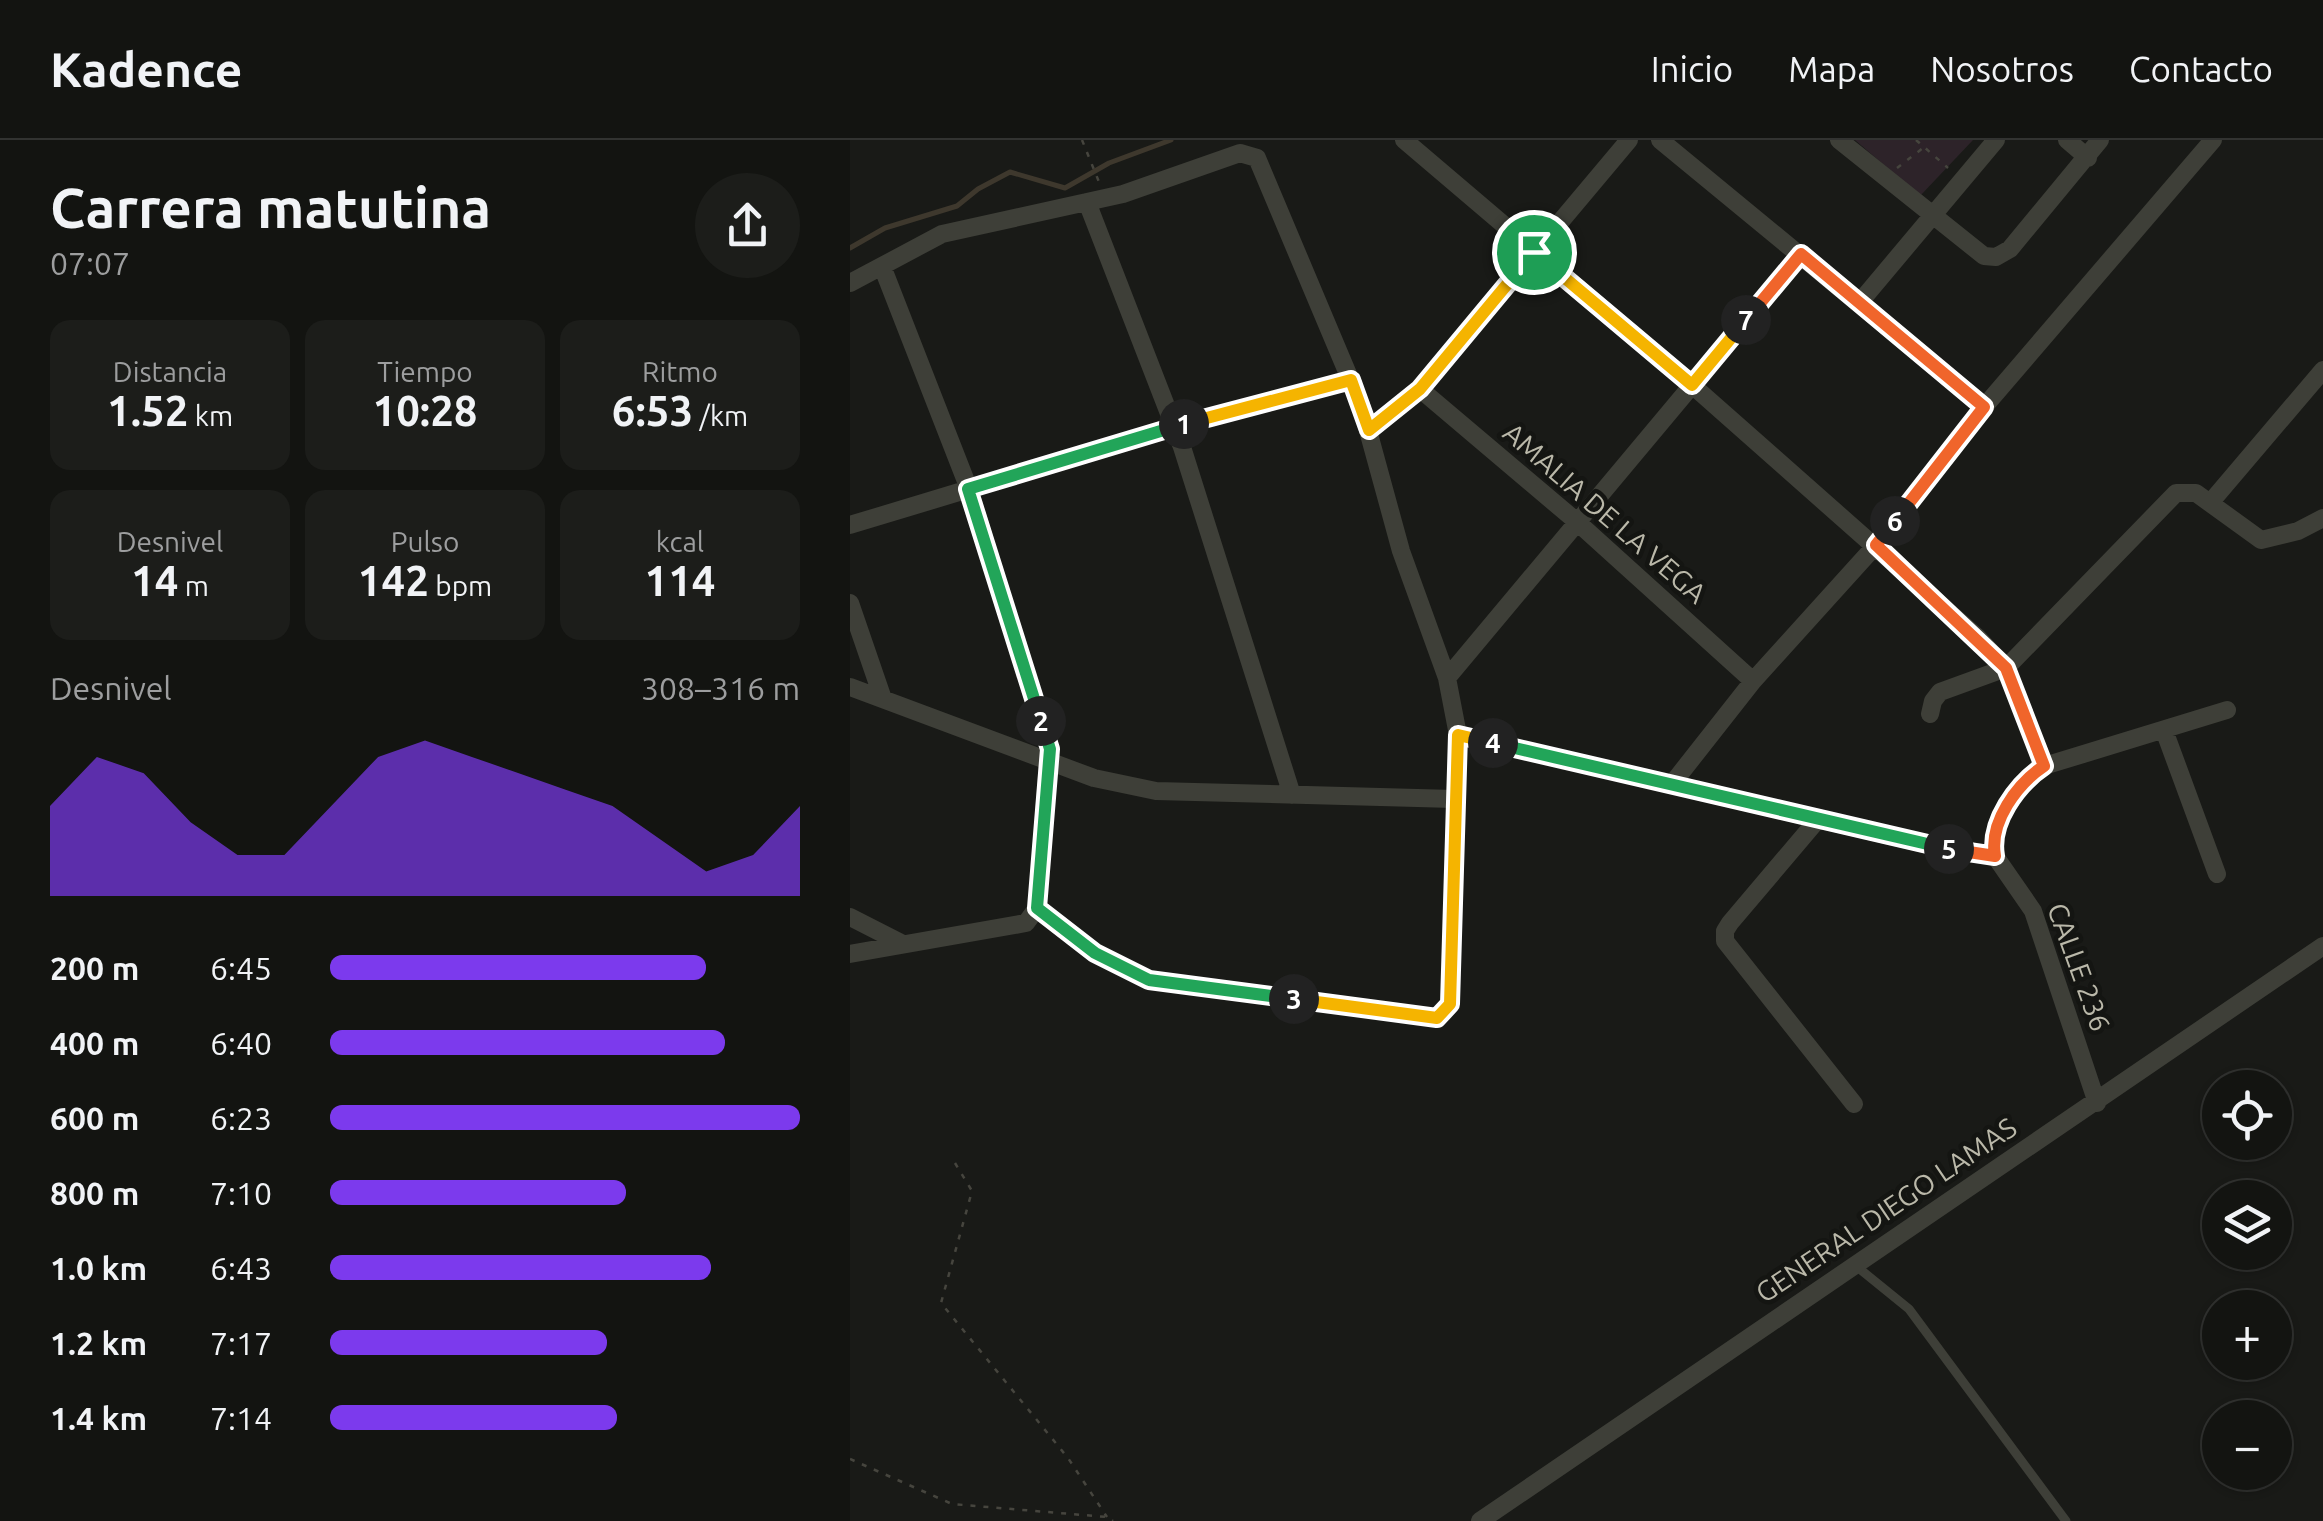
<!DOCTYPE html>
<html lang="es">
<head>
<meta charset="utf-8">
<style>
	body { margin:0; font-family:Ubuntu,sans-serif; background:#1c1d1a; color:#f1f3f6; height:100vh; display:flex; flex-direction:column; font-size:38px; white-space:nowrap }
	* { box-sizing:border-box; margin:0 }
	p { font-size:32px; color:#9d9e9f }
	.icon { flex:none; width:55px; height:55px; fill:none; stroke:currentColor; stroke-width:2; stroke-linecap:round; stroke-linejoin:round }
	.map { position:relative; flex:1; overflow:hidden }
	.side { display:flex; flex-direction:column; background:#131411; width:850px }
	.side>* { flex:none }
	.controls { position:absolute; left:1352px; top:930px; display:grid; gap:20px }
	.controls a { display:grid; place-items:center; width:90px; height:90px; border-radius:50%; background:#131411; box-shadow:0 2px 8px #0004,0 0 0 2px #323331; font-size:50px }
	.pin { position:absolute; display:grid; place-items:center; width:85px; height:85px; color:#fff; margin:-42px; border:5px solid #fff; border-radius:50%; box-shadow:0 2px 10px #0007 }
	.km { position:absolute; width:50px; height:50px; margin:-25px; border-radius:50%; background:#222; color:#fff; font-size:28px; line-height:50px; text-align:center }
	.round { display:grid; place-items:center; flex:none; width:105px; height:105px; border-radius:52px; background:#1c1d1a }
	.headline { display:flex; align-items:center; justify-content:space-between; height:170px; padding:0 50px }
	h1 { font-size:55px; font-weight:600; line-height:75px }
	.figures { display:grid; grid-template-columns:repeat(3,1fr); gap:15px; height:170px; padding:10px 50px }
	.figures div { display:grid; align-content:center; border-radius:20px; background:#1c1d1a; text-align:center }
	.figures b { font-size:42px; font-weight:600 }
	.figures small { font-size:28px; font-weight:400 }
	.figures p { font-size:28px }
	.chart { height:280px; padding:20px 50px }
	.chart p { display:flex; justify-content:space-between }
	.chart svg { width:100%; height:180px; margin-top:10px; fill:#7c3aed; opacity:.7 }
	ul { padding:0 50px; list-style:none; font-size:32px }
	li { display:grid; grid-template-columns:160px 120px 1fr; align-items:center; height:75px }
	li i { height:25px; border-radius:12px; background:#7c3aed }
	header { display:flex; align-items:center; gap:60px; box-sizing:border-box; height:140px; padding:0 50px; background:#131411; border-bottom:2px solid #323331 }
	header strong { font-size:48px }
	nav { display:flex; gap:55px; margin-inline-start:auto; font-size:35px }
	main { display:flex; flex:1; min-height:0 }
	.map>svg:first-child { display:block }
</style>
</head>
<body>
<header>
<strong>Kadence</strong>
<nav><a>Inicio</a><a>Mapa</a><a>Nosotros</a><a>Contacto</a></nav>
</header>
<main>
<section class="side">
<div class="headline"><div><h1>Carrera matutina</h1><p>07:07</p></div><a class="round"><svg class="icon" aria-label="share" viewBox="0 0 24 24"><path d="M12 15V3M7 8l5-5 5 5M5 13v7h14v-7"/></svg></a></div>
<div class="figures">
<div><p>Distancia</p><b>1.52<small> km</small></b></div>
<div><p>Tiempo</p><b>10:28</b></div>
<div><p>Ritmo</p><b>6:53<small> /km</small></b></div>
</div>
<div class="figures">
<div><p>Desnivel</p><b>14<small> m</small></b></div>
<div><p>Pulso</p><b>142<small> bpm</small></b></div>
<div><p>kcal</p><b>114</b></div>
</div>
<div class="chart"><p><span>Desnivel</span>308–316 m</p>
<svg viewBox="0 0 160 44" preserveAspectRatio="none"><path d="M0 44V22L10 10L20 14L30 26L40 34L50 34L60 22L70 10L80 6L90 10L100 14L110 18L120 22L130 30L140 38L150 34L160 22V44z"/></svg>
</div>
<ul>
<li><b>200 m</b>6:45<i style="width:80%"></i></li>
<li><b>400 m</b>6:40<i style="width:84%"></i></li>
<li><b>600 m</b>6:23<i style="width:100%"></i></li>
<li><b>800 m</b>7:10<i style="width:63%"></i></li>
<li><b>1.0 km</b>6:43<i style="width:81%"></i></li>
<li><b>1.2 km</b>7:17<i style="width:59%"></i></li>
<li><b>1.4 km</b>7:14<i style="width:61%"></i></li>
</ul>
</section>
<div class="map">
<svg width="1473" height="1381" viewBox="0 0 1473 1381">
	<rect width="100%" height="100%" fill="#191a17"/>
	<path fill="#2d2329" d="M 1005,0 L 1123,0 L 1070,56 Z"/>
	<g fill="none" stroke-linecap="round" stroke-linejoin="round">
		<path stroke="#3e382d" stroke-width="5" d="M 0,108 L 35,88 L 107,66 L 128,49 L 160,32 L 215,48 L 259,23 L 321,0"/>
		<path stroke="#46453e" stroke-width="2.5" stroke-dasharray="5 8" stroke-linecap="butt" d="M 232,0 L 249,42
			M 1066,0 L 1098,28
			M 1047,28 L 1073,8
			M 105,1023 L 122,1051 L 91,1163 L 218,1318 L 257,1377
			M 0,1319 L 102,1364 L 257,1377 L 263,1381"/>
		<path stroke="#3e3f38" stroke-width="9" d="M 1006,1126 L 1059,1169 L 1216,1381"/>
		<path stroke="#3e3f38" stroke-width="18" d="M 554,0 L 842,245 L 1127,497 L 1156,528 L 1194,626
			M 810,0 L 1134,267
			M 989,0 L 1134,116 L 1146,117 L 1160,109 L 1250,0
			M 1217,0 L 1238,18
			M 237,62 L 332,307 L 442,655
			M 0,143 L 92,94 L 273,54 L 390,13 L 407,18 L 511,265 L 551,411 L 597,538 L 608,595 L 600,864 L 587,878 L 299,840 L 245,813 L 187,768
			M 1010,162 L 1146,0
			M 570,249 L 726,381 L 903,541
			M 519,290 L 570,249 L 779,0
			M 1360,363 L 1473,230
			M 0,385 L 324,287 L 501,240
			M 0,463 L 33,559
			M 597,538 L 951,115
			M 0,547 L 244,638 L 306,651 L 604,659
			M 1080,574 L 1083,561 L 1090,552 L 1156,528 L 1326,353 L 1346,353 L 1411,400 L 1448,391 L 1473,378
			M 1314,590 L 1367,734
			M 608,595 L 1104,711 L 1145,716
			M 822,644 L 903,541 L 1026,405 L 1134,267 L 1363,0
			M 969,678 L 880,783 L 875,791 L 875,801 L 1004,964
			M 1145,716 C 1140,682 1167,644 1194,626 L 1377,570
			M 1145,716 L 1183,771 L 1247,963
			M 0,777 L 53,804
			M 0,814 L 176,783 L 187,768 L 199,609 L 119,349 L 32,126
			M 630,1381 L 1473,806"/>
	</g>
	<g fill="none" stroke-linecap="round" stroke-linejoin="round">
		<g stroke="#fff" stroke-width="20">
			<path id="split-1" d="M 334,284 L 501,240 L 519,290 L 570,249 L 684,112"/>
		</g>
		<g stroke="#fff" stroke-width="20">
			<path id="split-2" d="M 191,581 L 118,349 L 334,284"/>
		</g>
		<g stroke="#fff" stroke-width="20">
			<path id="split-3" d="M 191,581 L 200,609 L 187,768 L 245,813 L 299,840 L 444,859"/>
		</g>
		<g stroke="#fff" stroke-width="20">
			<path id="split-4" d="M 444,859 L 587,878 L 600,864 L 608,595 L 643,603"/>
		</g>
		<g stroke="#fff" stroke-width="20">
			<path id="split-5" d="M 643,603 L 1099,709"/>
		</g>
		<g stroke="#fff" stroke-width="20">
			<path id="split-6" d="M 1045,381 L 1026,405 L 1156,528 L 1194,626 C 1167,644 1139,682 1145,716 L 1099,709"/>
		</g>
		<g stroke="#fff" stroke-width="20">
			<path id="split-7" d="M 896,180 L 951,114 L 1134,267 L 1045,381"/>
		</g>
		<g stroke="#fff" stroke-width="20">
			<path id="split-8" d="M 684,112 L 842,245 L 896,180"/>
		</g>
		<use href="#split-1" stroke="#f5b400" stroke-width="12"/>
		<use href="#split-2" stroke="#22a559" stroke-width="12"/>
		<use href="#split-3" stroke="#22a559" stroke-width="12"/>
		<use href="#split-4" stroke="#f5b400" stroke-width="12"/>
		<use href="#split-5" stroke="#22a559" stroke-width="12"/>
		<use href="#split-6" stroke="#f0652b" stroke-width="12"/>
		<use href="#split-7" stroke="#f0652b" stroke-width="12"/>
		<use href="#split-8" stroke="#f5b400" stroke-width="12"/>
	</g>
	<g text-anchor="middle" stroke-width="9" stroke-linejoin="round" paint-order="stroke">
		<g font-size="28" fill="#bab8a9" stroke="#141512">
			<text transform="translate(755 373) rotate(41)" y="10">AMALIA DE LA VEGA</text>
			<text transform="translate(1229 827) rotate(70)" y="10">CALLE 236</text>
			<text transform="translate(1036 1070) rotate(-34)" y="10">GENERAL DIEGO LAMAS</text>
		</g>
	</g>
</svg>
<div class="controls">
<a><svg class="icon" aria-label="locate" viewBox="0 0 24 24"><circle cx="12" cy="12" r="6"/><path d="M12 2v4M12 18v4M2 12h4M18 12h4"/></svg></a>
<a><svg class="icon" aria-label="layers" viewBox="0 0 24 24"><path d="M12 4l9 5-9 5-9-5zM3 14l9 5 9-5"/></svg></a>
<a>+</a>
<a>−</a>
</div>
<div class="pin" style="left:684px;top:112px;background:#1e9e55"><svg class="icon" aria-label="arrive" viewBox="0 0 24 24"><path d="M6 21V4h12l-3 4 3 4H6"/></svg></div>
<b class="km" style="left:334px;top:284px">1</b>
<b class="km" style="left:191px;top:581px">2</b>
<b class="km" style="left:444px;top:859px">3</b>
<b class="km" style="left:643px;top:603px">4</b>
<b class="km" style="left:1099px;top:709px">5</b>
<b class="km" style="left:1045px;top:381px">6</b>
<b class="km" style="left:896px;top:180px">7</b>
</div>
</main>
</body>
</html>
